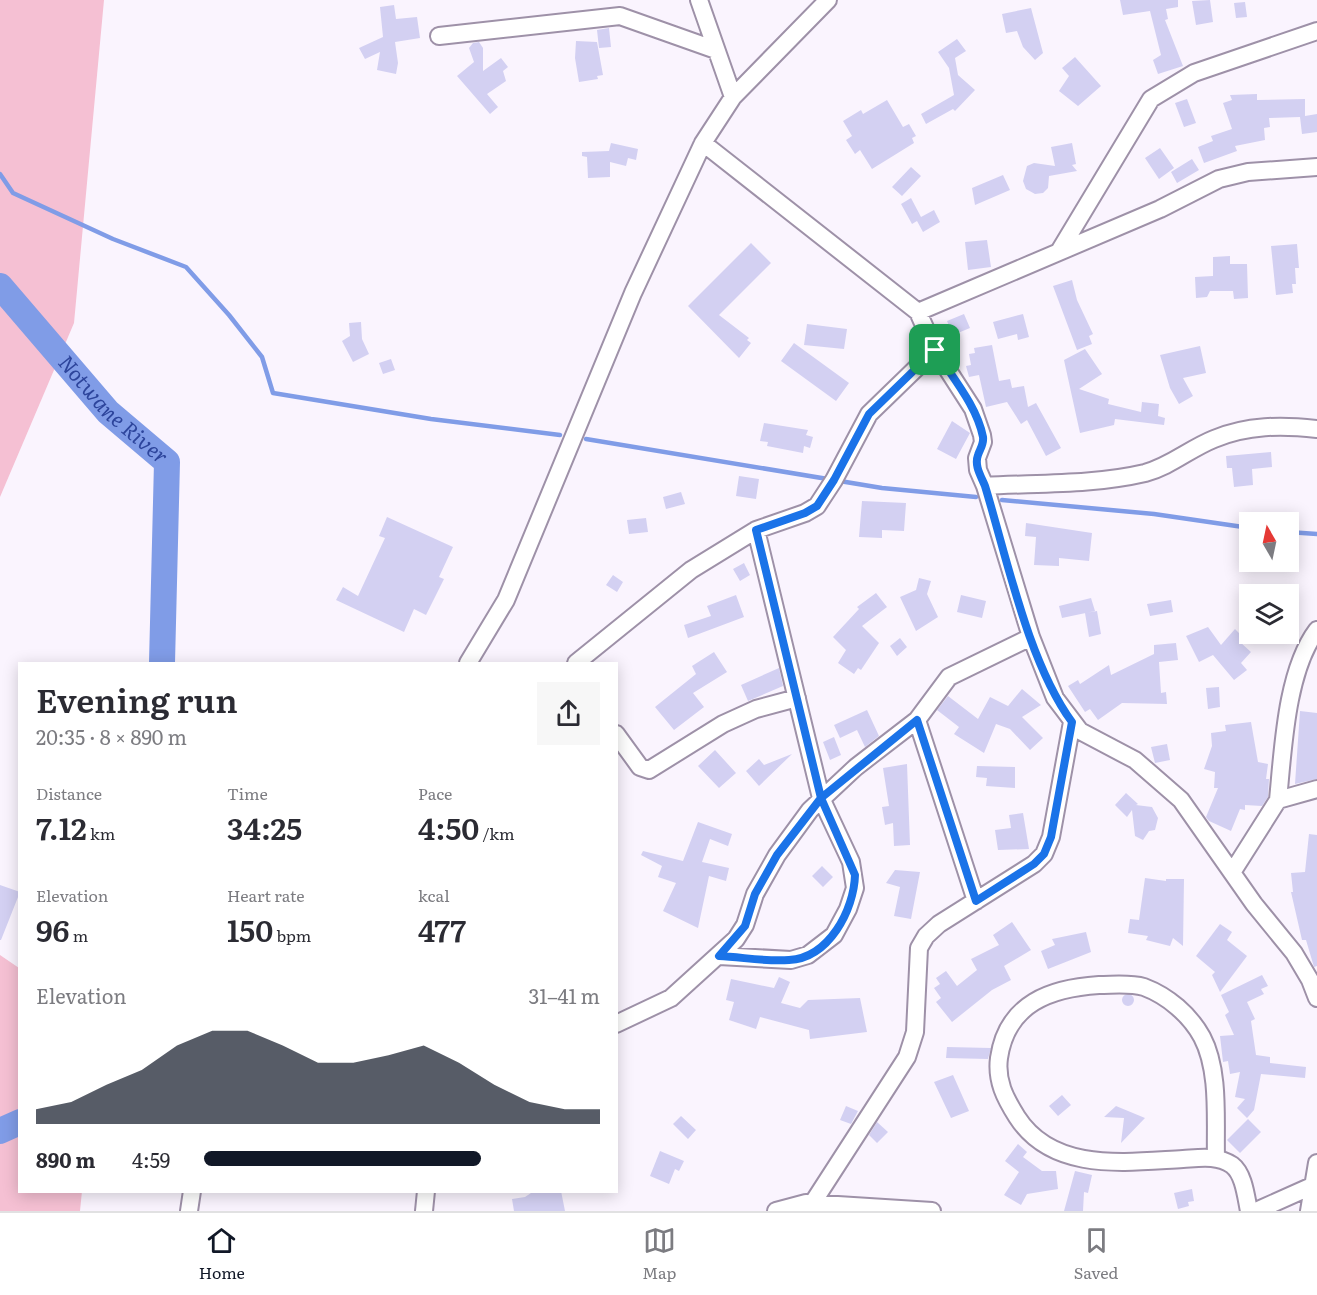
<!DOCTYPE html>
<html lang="en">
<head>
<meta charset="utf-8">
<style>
	body { margin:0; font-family:Literata,serif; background:#f7f7f7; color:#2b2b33; height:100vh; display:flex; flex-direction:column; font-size:22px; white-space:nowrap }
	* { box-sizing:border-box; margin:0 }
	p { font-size:20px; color:#7c7c81 }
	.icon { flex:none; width:33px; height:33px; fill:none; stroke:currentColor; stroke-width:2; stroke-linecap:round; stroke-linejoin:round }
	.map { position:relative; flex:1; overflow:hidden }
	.side { position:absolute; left:18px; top:662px; width:600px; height:531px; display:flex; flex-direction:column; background:#fff; border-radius:0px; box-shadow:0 3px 15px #0003 }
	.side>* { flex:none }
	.needle { width:39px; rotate:351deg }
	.tools { position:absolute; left:1239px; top:512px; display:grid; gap:12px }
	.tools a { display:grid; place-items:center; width:60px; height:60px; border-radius:0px; background:#fff; box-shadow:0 3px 15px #0003; font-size:30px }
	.pin { position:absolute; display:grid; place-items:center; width:51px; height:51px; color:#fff; margin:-26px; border-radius:12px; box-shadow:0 3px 9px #0006 }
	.round { display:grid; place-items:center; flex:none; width:63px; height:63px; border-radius:0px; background:#f7f7f7 }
	.overview { display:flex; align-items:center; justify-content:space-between; height:102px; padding:0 18px }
	h1 { font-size:33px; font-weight:600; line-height:45px }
	.stats { display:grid; grid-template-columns:repeat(3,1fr); gap:9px; height:102px; padding:6px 18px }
	.stats div { display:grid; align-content:center }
	.stats b { font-size:30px; font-weight:600 }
	.stats small { font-size:16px; font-weight:400 }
	.stats p { font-size:16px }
	.chart { height:168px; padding:12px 18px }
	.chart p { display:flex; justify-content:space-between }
	.chart svg { width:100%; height:108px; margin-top:6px; fill:#111827; opacity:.7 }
	ul { padding:0 18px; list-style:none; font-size:20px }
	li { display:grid; grid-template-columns:96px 72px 1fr; align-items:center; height:45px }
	li i { height:15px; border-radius:8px; background:#111827 }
	.menu { display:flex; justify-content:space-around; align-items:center; height:84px; border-top:2px solid #e1e1e2; background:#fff; font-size:16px; color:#7c7c81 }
	.menu a { display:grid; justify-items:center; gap:3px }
	.menu .active { color:#111827 }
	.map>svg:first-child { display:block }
</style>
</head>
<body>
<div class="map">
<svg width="1317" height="1211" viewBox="0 0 1317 1211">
	<rect width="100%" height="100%" fill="#faf4fe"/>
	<path fill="#f5c0d3" d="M 0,0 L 104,0 L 74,323 L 0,497 Z
		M 0,955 L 19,968 L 20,1191 L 82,1191 L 80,1211 L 0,1211 Z"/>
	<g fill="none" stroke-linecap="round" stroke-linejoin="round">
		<path stroke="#809ce7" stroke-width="4.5" d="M 0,174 L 13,193 L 113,239 L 186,267 L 229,315 L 262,357 L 273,393 L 431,419 L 560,435
			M 586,439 L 882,488 L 976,497
			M 1002,500 L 1154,514 L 1250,528
			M 1288,532 L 1317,534"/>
		<g stroke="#809ce7" stroke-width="26">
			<path id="s1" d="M 0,286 L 108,412 L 167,462 L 162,663"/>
			<path d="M 0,1131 L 20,1122"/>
		</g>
	</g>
	<path fill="#d3d0f2" d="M 1120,0 L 1178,0 L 1178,7 L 1166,9 L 1168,19 L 1165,20 L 1183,66 L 1158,74 L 1153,60 L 1161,55 L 1150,11 L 1123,15 Z
		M 1210,0 L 1213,22 L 1196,25 L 1192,1 Z
		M 1245,2 L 1247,17 L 1236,18 L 1234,3 Z
		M 394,5 L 396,19 L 417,17 L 420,38 L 395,42 L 398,63 L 396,74 L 377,70 L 380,52 L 365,59 L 359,48 L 383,37 L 380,7 Z
		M 1031,8 L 1043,53 L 1035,60 L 1023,47 L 1017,31 L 1006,33 L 1002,14 Z
		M 609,28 L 611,47 L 599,48 L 597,30 Z
		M 957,39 L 966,51 L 955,58 L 958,75 L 975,90 L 955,111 L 953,109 L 926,124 L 921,114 L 954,95 L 949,68 L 938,52 Z
		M 576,41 L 597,42 L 603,75 L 597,76 L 598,79 L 579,82 L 575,58 Z
		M 479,42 L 483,48 L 483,71 L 501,58 L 508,67 L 503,71 L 506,81 L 487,94 L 498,107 L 490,114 L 457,76 L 474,62 L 469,48 L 473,43 Z
		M 1075,57 L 1101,86 L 1078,106 L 1059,91 L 1069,76 L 1062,68 Z
		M 1257,94 L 1257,100 L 1305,99 L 1305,116 L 1317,114 L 1317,132 L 1302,134 L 1300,117 L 1269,118 L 1270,127 L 1264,128 L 1265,140 L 1235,146 L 1237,151 L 1204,163 L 1198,147 L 1213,141 L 1211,136 L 1232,129 L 1223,103 L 1232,100 L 1230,95 Z
		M 1187,99 L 1196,123 L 1184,127 L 1175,103 Z
		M 887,100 L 903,127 L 909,124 L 916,136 L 912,138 L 914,143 L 872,169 L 860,150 L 855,154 L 846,140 L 852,136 L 843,121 L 861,110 L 863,114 Z
		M 611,143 L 638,149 L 636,160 L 628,158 L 626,166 L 610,162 L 610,177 L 588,178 L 587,157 L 582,156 L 582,152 L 609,151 Z
		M 1072,143 L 1076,164 L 1072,165 L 1077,171 L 1049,176 L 1048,188 L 1043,193 L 1035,194 L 1026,189 L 1023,181 L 1027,166 L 1034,163 L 1055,166 L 1051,147 Z
		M 1160,148 L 1174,168 L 1159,179 L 1145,158 Z
		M 1192,159 L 1199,170 L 1177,183 L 1171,172 Z
		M 911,167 L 921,176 L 902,196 L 892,187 Z
		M 1003,175 L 1010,190 L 975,205 L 972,188 Z
		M 911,198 L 921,217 L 934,210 L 940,222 L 923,232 L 917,221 L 912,224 L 901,204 Z
		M 987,240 L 991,267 L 968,270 L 965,242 Z
		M 751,243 L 771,263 L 719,315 L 749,338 L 747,340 L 751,343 L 739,358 L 688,306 Z
		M 1297,244 L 1299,268 L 1295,268 L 1296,284 L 1292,284 L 1293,293 L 1276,295 L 1271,246 Z
		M 1230,256 L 1230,264 L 1247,264 L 1248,298 L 1234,299 L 1233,291 L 1210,291 L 1207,297 L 1196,298 L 1195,277 L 1213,276 L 1213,257 Z
		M 1072,280 L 1077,300 L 1093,334 L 1089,336 L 1092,344 L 1077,350 L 1053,286 Z
		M 964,314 L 970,328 L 953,335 L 947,321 Z
		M 1023,314 L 1029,337 L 1018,340 L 1017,334 L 998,339 L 993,322 Z
		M 361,322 L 362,339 L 369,354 L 353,362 L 342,341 L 350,336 L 349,323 Z
		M 807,324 L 847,329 L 844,349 L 804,345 Z
		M 794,343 L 849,383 L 836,401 L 781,361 Z
		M 992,345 L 999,381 L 1010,379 L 1012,388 L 1024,386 L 1028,407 L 1036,403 L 1061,448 L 1046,456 L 1027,420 L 1021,424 L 1007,402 L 986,407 L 979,375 L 969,377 L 966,366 L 971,365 L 969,354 L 975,353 L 974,348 Z
		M 1200,346 L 1206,373 L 1183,378 L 1193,396 L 1179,404 L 1170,388 L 1160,355 Z
		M 1085,349 L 1102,374 L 1079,389 L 1109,399 L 1108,404 L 1141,412 L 1142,402 L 1159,404 L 1158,416 L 1165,418 L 1164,425 L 1115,419 L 1114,425 L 1080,433 L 1064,360 Z
		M 391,359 L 395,370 L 383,374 L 379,363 Z
		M 952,421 L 970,433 L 956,459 L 937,449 Z
		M 764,423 L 808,430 L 806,435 L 813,437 L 810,448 L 804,446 L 803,453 L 767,446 L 768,442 L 760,441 Z
		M 1271,452 L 1272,467 L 1252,469 L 1253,485 L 1234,487 L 1232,468 L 1227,468 L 1226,456 Z
		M 739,476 L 759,479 L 756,499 L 736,496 Z
		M 681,492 L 685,504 L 666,509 L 663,497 Z
		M 862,501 L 906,503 L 904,531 L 882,530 L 882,538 L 859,537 Z
		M 387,517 L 453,547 L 439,577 L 444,579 L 426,615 L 414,609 L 404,632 L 336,600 L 343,587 L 358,596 L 385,538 L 379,536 Z
		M 646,518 L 648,532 L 629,534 L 627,520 Z
		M 1026,523 L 1092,533 L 1089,561 L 1059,558 L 1059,566 L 1034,565 L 1036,537 L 1025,536 Z
		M 744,563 L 750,575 L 740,581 L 733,569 Z
		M 613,575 L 623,582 L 617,592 L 606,585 Z
		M 919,578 L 931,581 L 927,594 L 938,617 L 916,631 L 900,597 L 916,590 Z
		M 876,593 L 887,607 L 862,626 L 879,643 L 861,670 L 858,668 L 854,674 L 838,663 L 846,650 L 833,637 L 859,609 L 857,607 Z
		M 736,595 L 744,617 L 688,638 L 684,625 L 711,616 L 707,606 Z
		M 961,595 L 986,601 L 982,618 L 957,612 Z
		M 1091,598 L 1095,611 L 1062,618 L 1059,606 Z
		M 1171,600 L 1173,612 L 1150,616 L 1147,604 Z
		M 1097,611 L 1101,634 L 1089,637 L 1085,613 Z
		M 1208,627 L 1221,645 L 1235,629 L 1244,638 L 1240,642 L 1251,652 L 1241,663 L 1247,670 L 1234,680 L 1213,655 L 1199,662 L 1186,636 Z
		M 900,638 L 907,647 L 897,656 L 890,646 Z
		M 1176,643 L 1178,660 L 1159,662 L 1161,693 L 1166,692 L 1167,704 L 1122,703 L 1098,720 L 1090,709 L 1085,712 L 1068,686 L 1078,680 L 1080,684 L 1109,665 L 1111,675 L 1154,654 L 1154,645 Z
		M 714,652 L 727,672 L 693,693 L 704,707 L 674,730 L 655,707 L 696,674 L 692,666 Z
		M 779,668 L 783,686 L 748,701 L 741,685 Z
		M 1219,687 L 1220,707 L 1208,709 L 1206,688 Z
		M 1022,689 L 1041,705 L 1022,717 L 1043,738 L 1030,750 L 1010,729 L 996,724 L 984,753 L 954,734 L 959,727 L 937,710 L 948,696 L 978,719 L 990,697 L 1008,706 Z
		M 867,710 L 879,736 L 865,747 L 857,730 L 840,738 L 834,725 Z
		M 1300,711 L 1317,713 L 1317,779 L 1295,784 Z
		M 1251,722 L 1258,762 L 1268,764 L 1266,779 L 1269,779 L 1268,797 L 1262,806 L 1245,805 L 1245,810 L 1240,809 L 1231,831 L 1209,821 L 1206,817 L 1218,788 L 1214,788 L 1215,772 L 1204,769 L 1212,746 L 1211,733 L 1226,731 L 1225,725 Z
		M 834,737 L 841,755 L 830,760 L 823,742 Z
		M 1167,744 L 1170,760 L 1155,763 L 1151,747 Z
		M 715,750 L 736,773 L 719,788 L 698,766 Z
		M 792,754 L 759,786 L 746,771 L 759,759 L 764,765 Z
		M 907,764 L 910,845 L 894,846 L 893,823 L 885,825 L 882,807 L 889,806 L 883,768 Z
		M 977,766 L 1015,767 L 1015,788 L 986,786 L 987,778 L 976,777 Z
		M 1126,793 L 1138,804 L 1136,805 L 1152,807 L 1158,818 L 1155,830 L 1149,831 L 1143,840 L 1135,836 L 1132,810 L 1127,817 L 1115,805 Z
		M 1023,813 L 1029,849 L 998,850 L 995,830 L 1011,828 L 1009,815 Z
		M 698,822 L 732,834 L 728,846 L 710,839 L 702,862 L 729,868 L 726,881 L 709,876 L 698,928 L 663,911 L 676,883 L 658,877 L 662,866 L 641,855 L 643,851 L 683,861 Z
		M 1309,834 L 1317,835 L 1317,966 L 1314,967 L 1306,940 L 1302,940 L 1291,892 L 1293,892 L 1291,873 L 1305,872 Z
		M 822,866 L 833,877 L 823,887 L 812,876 Z
		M 895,870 L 920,872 L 911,919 L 894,916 L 900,887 L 886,883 Z
		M 1145,878 L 1166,881 L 1166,879 L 1184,879 L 1183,946 L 1173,938 L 1170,946 L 1146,940 L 1148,936 L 1128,933 L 1130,919 L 1139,920 Z
		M 0,885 L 20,892 L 1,940 L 0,940 Z
		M 1012,922 L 1031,950 L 1004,966 L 1011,980 L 992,990 L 952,1022 L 936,1002 L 941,998 L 934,988 L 940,984 L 936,978 L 946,971 L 957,986 L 977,970 L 971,959 L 999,945 L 993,935 Z
		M 1220,924 L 1232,932 L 1227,940 L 1247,956 L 1220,992 L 1212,975 L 1215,972 L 1196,956 Z
		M 1086,932 L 1091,952 L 1048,969 L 1041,951 L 1055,945 L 1052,939 Z
		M 1262,975 L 1268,986 L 1261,989 L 1264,994 L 1247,1002 L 1255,1019 L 1251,1021 L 1256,1055 L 1270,1057 L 1270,1063 L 1306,1067 L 1305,1078 L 1261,1074 L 1254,1110 L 1247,1118 L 1237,1108 L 1245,1099 L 1235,1097 L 1240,1072 L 1230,1074 L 1228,1061 L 1223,1062 L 1220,1036 L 1234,1035 L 1225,1015 L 1229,1012 L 1221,995 Z
		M 779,977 L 790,982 L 781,1003 L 800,1008 L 808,1000 L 860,998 L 867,1032 L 810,1039 L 809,1030 L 760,1017 L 756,1029 L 729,1020 L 734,1002 L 726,1000 L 731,979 L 774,988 Z
		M1122 1000a6 6 0 1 1 12 0a6 6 0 1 1-12 0Z
		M 947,1047 L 991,1048 L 988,1059 L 946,1058 Z
		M 953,1075 L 969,1111 L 951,1118 L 934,1082 Z
		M 1062,1095 L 1071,1105 L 1058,1116 L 1049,1106 Z
		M 846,1106 L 858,1111 L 851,1124 L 840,1120 Z
		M 1116,1106 L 1145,1118 L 1121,1143 L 1124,1118 L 1104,1117 Z
		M 681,1116 L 696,1130 L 688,1139 L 673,1124 Z
		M 1248,1119 L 1261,1132 L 1240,1153 L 1227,1140 Z
		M 877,1122 L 888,1132 L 877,1143 L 869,1135 Z
		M 1018,1144 L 1027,1152 L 1023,1157 L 1042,1171 L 1056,1171 L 1058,1189 L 1027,1194 L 1021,1205 L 1004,1195 L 1019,1172 L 1005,1161 Z
		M 660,1151 L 684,1161 L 679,1171 L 675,1169 L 669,1184 L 650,1176 Z
		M 1075,1171 L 1092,1175 L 1088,1193 L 1084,1192 L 1083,1211 L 1064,1211 Z
		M 1192,1189 L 1194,1201 L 1188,1202 L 1189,1206 L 1178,1209 L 1174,1193 Z
		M 534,1191 L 561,1191 L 565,1211 L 514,1211 L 512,1199 L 525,1197 Z"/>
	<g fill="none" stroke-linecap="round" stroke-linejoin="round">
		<g stroke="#9e91a8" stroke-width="20">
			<path id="minor" d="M 699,0 L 733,97
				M 439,36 L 620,16 L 716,50
				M 703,143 L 918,312 L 935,350 L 973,409 L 982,435 L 983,442 L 977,458 L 978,470 L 985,486 L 1031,637 L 1055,698 L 1080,731 L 1135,760 L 1181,800 L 1254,904 L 1294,953 L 1310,980 L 1317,998
				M 1060,250 L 1151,99 L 1194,73 L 1317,31
				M 918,312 L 1160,209 L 1219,179 L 1248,172 L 1317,167
				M 985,486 C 1037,483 1094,485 1145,473 C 1171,466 1189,449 1214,439 C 1247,425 1282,425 1317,429
				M 468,663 L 506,600 L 633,293 L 703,143 L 733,97 L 828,0
				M 576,663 L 691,570 L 756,530 L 805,513 L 817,506 L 834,480 L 869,414 L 935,350
				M 917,720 L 976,901
				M 616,734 L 640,767 L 649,770 L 723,724 L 756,709 L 797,698
				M 1278,800 C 1283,750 1286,671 1317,630
				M 1233,871 L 1278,800 L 1317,789
				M 719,956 L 791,960 L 808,955 L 834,935 L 848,909 L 855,888 L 851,862 L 821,798 L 756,530
				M 616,1024 L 671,998 L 736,939 L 745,925 L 755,894 L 777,855 L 810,810 L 856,767 L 917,720 L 949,677 L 1031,637
				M 1216,1158 C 1215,1120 1220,1071 1202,1037 C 1190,1015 1168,996 1144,987 C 1130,983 1114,985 1099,985 C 1051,988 1007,1003 999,1058 C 996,1081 1005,1098 1017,1117 C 1053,1173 1126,1162 1183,1159 C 1200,1158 1217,1155 1232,1165 C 1244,1174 1246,1197 1249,1211
				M 812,1204 L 907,1057 L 915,1032 L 919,948 L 926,936 L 939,924 L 1034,864 L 1044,854 L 1051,837 L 1072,722
				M 189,1211 L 192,1191
				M 424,1211 L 426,1191
				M 776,1211 L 806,1203 L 932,1211
				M 1256,1211 L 1312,1186
				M 1309,1211 L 1317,1163"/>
		</g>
		<use href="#minor" stroke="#fff" stroke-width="16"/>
	</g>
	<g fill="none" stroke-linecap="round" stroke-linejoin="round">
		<g stroke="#fff" stroke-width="12">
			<path id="route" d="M 935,350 L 869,414 L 834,480 L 817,506 L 805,513 L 756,530 L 821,798 L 777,855 L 755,894 L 745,926 L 719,956 C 742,957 766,962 789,960 C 829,958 854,910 855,875 L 821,798 L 917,720 L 976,901 L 1034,864 L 1044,854 L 1051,837 L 1072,722 C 1028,662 1007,558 985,486 C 981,476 974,466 978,455 C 980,449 984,444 983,437 C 977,406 952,377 935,350"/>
		</g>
		<use href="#route" stroke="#1a73e8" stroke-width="8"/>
	</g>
	<g text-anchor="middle" stroke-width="4.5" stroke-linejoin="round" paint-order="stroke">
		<g font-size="21" font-style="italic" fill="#2d459c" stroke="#fff">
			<text dy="7" stroke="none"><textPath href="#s1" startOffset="168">Notwane River</textPath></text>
		</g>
	</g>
</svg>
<div class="tools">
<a><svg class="needle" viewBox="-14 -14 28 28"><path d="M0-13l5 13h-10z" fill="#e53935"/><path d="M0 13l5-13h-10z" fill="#7c7c81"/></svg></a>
<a><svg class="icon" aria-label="layers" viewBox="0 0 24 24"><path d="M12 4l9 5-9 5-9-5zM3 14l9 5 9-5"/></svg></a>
</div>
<div class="pin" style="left:935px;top:350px;background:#1e9e55"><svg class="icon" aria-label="arrive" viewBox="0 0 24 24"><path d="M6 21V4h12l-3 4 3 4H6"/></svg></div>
<section class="side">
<div class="overview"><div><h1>Evening run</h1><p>20:35 · 8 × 890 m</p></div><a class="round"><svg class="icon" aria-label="share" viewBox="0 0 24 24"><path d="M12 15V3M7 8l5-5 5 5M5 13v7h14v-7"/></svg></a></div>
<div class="stats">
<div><p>Distance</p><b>7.12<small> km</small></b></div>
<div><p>Time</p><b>34:25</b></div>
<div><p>Pace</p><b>4:50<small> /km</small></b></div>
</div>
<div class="stats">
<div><p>Elevation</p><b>96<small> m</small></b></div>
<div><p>Heart rate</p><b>150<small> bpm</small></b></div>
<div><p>kcal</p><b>477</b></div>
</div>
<div class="chart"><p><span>Elevation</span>31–41 m</p>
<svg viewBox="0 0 160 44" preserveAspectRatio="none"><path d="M0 44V38L10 35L20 28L30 22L40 12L50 6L60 6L70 12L80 19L90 19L100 16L110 12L120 19L130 28L140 35L150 38L160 38V44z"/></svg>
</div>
<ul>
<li><b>890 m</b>4:59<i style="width:70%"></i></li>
</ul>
</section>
</div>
<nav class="menu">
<a class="active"><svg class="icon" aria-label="home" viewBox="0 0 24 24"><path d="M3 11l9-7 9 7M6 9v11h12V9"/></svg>Home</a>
<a><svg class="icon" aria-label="map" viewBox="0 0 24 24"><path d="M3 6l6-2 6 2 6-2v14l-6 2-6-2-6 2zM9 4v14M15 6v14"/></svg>Map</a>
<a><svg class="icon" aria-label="saved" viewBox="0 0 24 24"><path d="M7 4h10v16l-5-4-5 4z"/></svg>Saved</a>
</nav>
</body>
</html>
